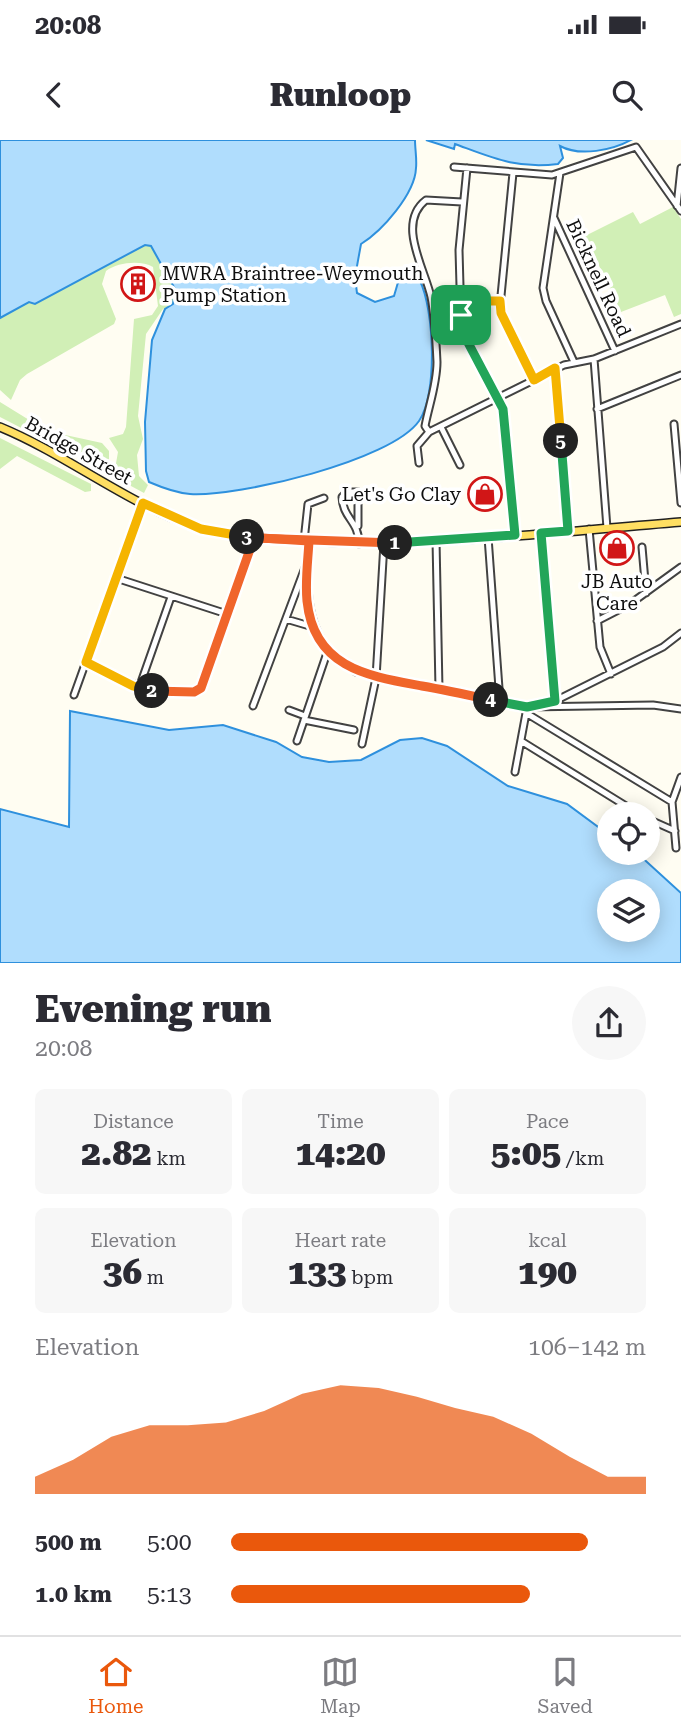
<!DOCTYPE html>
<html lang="en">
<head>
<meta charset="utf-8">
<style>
	body { margin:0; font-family:"Roboto Serif",serif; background:#f7f7f7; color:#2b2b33; height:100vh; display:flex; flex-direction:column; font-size:26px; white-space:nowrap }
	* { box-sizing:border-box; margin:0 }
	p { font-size:23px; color:#7c7c81 }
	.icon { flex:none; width:38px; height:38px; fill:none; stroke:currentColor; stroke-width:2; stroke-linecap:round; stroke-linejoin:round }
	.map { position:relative; height:823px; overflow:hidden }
	.side { display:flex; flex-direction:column; background:#fff; flex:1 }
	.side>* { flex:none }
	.fabs { position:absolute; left:597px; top:662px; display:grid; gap:14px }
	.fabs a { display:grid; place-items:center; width:63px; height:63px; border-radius:50%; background:#fff; box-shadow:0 4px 18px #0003; font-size:35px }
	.pin { position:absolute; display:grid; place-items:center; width:60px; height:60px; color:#fff; margin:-30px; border-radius:14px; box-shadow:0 4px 10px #0006 }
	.km { position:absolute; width:35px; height:35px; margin:-18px; border-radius:50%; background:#222; color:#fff; font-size:19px; line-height:35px; text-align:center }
	.round { display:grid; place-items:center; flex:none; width:74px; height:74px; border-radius:37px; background:#f7f7f7 }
	.summary { display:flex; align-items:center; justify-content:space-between; height:119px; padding:0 35px }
	h1 { font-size:38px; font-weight:800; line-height:52px }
	.metrics { display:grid; grid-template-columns:repeat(3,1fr); gap:10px; height:119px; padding:7px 35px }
	.metrics div { display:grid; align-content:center; border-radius:10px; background:#f7f7f7; text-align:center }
	.metrics b { font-size:35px; font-weight:800 }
	.metrics small { font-size:19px; font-weight:400 }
	.metrics p { font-size:19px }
	.chart { height:196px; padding:14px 35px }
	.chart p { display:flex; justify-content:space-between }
	.chart svg { width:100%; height:126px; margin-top:7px; fill:#ea580c; opacity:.7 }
	ul { padding:0 35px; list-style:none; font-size:23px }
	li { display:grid; grid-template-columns:112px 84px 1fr; align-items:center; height:52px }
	li i { height:18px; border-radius:9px; background:#ea580c }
	.status { display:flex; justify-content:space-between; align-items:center; height:49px; padding:0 35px; background:#fff; direction:ltr }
	.status svg { height:19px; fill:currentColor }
	header { display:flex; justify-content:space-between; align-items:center; height:91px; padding:0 35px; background:#fff; font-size:32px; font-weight:800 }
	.tabs { display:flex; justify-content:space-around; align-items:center; height:98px; border-top:2px solid #e1e1e2; background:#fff; font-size:19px; color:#7c7c81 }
	.tabs a { display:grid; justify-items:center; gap:4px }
	.tabs .selected { color:#ea580c }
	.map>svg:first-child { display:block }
</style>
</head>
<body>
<div class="status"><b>20:08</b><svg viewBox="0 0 49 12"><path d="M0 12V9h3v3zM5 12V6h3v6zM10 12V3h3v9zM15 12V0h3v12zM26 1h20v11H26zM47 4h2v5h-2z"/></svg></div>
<header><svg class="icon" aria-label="back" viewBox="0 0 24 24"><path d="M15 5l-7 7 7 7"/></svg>Runloop<svg class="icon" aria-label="search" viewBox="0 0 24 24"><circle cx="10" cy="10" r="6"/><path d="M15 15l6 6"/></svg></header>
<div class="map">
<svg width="681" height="823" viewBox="0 0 681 823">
	<rect width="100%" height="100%" fill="#fffdf2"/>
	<path fill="#d1efb6" d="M 673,67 L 681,79 L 681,174 L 674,177 L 665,155 L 621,172 L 585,96 L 633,72 L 640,84 Z
		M 145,105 L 151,105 L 175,150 L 173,164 L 163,169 L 146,194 L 138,276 L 143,299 L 137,315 L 139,336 L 148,345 L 144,353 L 118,339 L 115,329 L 118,312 L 109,298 L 123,294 L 126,287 L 134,179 L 152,175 L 158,166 L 153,127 C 141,120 118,122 106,131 L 102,144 L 116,179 L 114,184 L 27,234 L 20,240 L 11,260 L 0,250 L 0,178 L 29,162 L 35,164 Z
		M 0,262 L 47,291 L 102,303 L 109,311 L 109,322 L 99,328 L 0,277 Z
		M 0,298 L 91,344 L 91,351 L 85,352 L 17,316 L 0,329 Z"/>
	<path fill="#b0ddfd" stroke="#2e90dd" stroke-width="2" fill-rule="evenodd" d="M 0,0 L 415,0 C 415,9 417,19 416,28 C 415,54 382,91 361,104 L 355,137 L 357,153 L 375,162 L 394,156 L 399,139 L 420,141 C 434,169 438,254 419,281 C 391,321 238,357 190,354 C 176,353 163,348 149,342 L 146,331 L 145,282 L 152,200 L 165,169 L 173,164 L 175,149 L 151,106 L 145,105 L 35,164 L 29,162 L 0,178 Z
		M 426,0 L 631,0 C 613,10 580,17 560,6 L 563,18 L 558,24 C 516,29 493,18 455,4 L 454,9 Z
		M 70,571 L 169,590 L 223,585 L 276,602 L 302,617 L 329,622 L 361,620 L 400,600 L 422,598 L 447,606 L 508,646 L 567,664 L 609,695 L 609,712 L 636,712 L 681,753 L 681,823 L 0,823 L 0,669 L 69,687 ZM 609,751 L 648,751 L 648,789 L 609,789 Z"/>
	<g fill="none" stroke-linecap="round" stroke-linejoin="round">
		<g stroke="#424242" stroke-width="9">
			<path id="minor" d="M 454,27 L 552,35 L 636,7 L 681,71
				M 467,28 L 459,110 L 461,182 L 464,196 L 503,269 L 515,395
				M 513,33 L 500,166 L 534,240
				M 560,33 L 543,148 L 546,161 L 574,222
				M 677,66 L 681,28
				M 554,78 L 615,211
				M 461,175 L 488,161 L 500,161
				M 594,219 L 607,388
				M 555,228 L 568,391
				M 597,269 L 681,235
				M 674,284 L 681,363
				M 441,287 L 460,325
				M 429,292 L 425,286 C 429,265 437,244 437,222 C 436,200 435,178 431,157 C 425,129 396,83 426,60 L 462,62
				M 419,323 L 417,306 L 429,292 L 564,225 L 594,219 L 681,184
				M 358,386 L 358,352 L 347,352 L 342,357 C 343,379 359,381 359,404
				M 589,389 L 600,507 L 611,534
				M 541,393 L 555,561
				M 488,397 L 500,562
				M 436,400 L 439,549
				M 304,401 L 308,364 L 324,358
				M 309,401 C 306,454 304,503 356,532 L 527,567 L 653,565 L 681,569
				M 642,407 L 646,453
				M 116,438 L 227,474
				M 286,479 L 313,487
				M 597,481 L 630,464 L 681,427
				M 86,522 C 128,540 149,559 198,551 L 254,398
				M 139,548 L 171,457
				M 74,555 L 143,363
				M 553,562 L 663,507 L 681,493
				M 253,566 L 306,425
				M 289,570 L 305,576
				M 526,573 L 672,662
				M 304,580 L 354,590
				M 297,601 L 328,510
				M 521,601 L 639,674
				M 362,604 L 376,538 L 384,403
				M 515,632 L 526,573
				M 648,679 L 675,691
				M 676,708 L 672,662 L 681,637"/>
		</g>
		<g stroke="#202020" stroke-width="10">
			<path id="major" d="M 0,287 C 68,315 128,365 199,388 C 232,399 269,398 304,401 C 429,408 556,392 681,382"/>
		</g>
		<use href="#minor" stroke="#fff" stroke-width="5"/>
		<use href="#major" stroke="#ffdf62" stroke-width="7"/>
	</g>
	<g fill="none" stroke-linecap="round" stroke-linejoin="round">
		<g stroke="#fff" stroke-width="14">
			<path id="split-1" d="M 395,403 L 515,395 L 503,269 L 464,195 L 461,175"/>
		</g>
		<g stroke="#fff" stroke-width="14">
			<path id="split-2" d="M 152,551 L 194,552 L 201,548 L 254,398 L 395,403"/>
		</g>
		<g stroke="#fff" stroke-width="14">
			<path id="split-3" d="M 152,551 L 133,546 L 86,522 L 143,363 L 201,389 L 247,397"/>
		</g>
		<g stroke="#fff" stroke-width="14">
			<path id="split-4" d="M 247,397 L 309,401 C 308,420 305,441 307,461 C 314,528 368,536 422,546 C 445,550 468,555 491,560"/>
		</g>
		<g stroke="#fff" stroke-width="14">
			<path id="split-5" d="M 491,560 L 527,567 L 555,561 L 541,393 L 568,391 L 561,301"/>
		</g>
		<g stroke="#fff" stroke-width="14">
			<path id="split-6" d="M 461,175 L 488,161 L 500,161 L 501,173 L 534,240 L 555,228 L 561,301"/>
		</g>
		<use href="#split-1" stroke="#22a559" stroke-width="9"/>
		<use href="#split-2" stroke="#f0652b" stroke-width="9"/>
		<use href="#split-3" stroke="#f5b400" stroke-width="9"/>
		<use href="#split-4" stroke="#f0652b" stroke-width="9"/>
		<use href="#split-5" stroke="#22a559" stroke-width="9"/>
		<use href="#split-6" stroke="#f5b400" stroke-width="9"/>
	</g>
	<defs>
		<g id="building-ring" transform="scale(1.75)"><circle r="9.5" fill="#fff" stroke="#d11617" stroke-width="1.5"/><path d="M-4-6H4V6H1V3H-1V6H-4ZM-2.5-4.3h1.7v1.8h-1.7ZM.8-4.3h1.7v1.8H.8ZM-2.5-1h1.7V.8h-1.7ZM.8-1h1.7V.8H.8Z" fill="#d11617"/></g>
		<g id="shop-ring" transform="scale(1.75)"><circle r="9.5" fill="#fff" stroke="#d11617" stroke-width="1.5"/><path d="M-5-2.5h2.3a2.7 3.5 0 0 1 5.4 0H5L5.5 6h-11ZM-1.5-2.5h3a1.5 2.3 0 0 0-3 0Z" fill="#d11617"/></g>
	</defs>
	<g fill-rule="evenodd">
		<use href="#building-ring" x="138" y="144"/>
		<use href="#shop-ring" x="485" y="354"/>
		<use href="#shop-ring" x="617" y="408"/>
	</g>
	<g text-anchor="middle" stroke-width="7" stroke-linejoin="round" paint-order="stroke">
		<g font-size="19" fill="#0f0f0f" stroke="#fff" text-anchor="start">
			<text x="162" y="140">MWRA Braintree-Weymouth<tspan x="162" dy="22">Pump Station</tspan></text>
			<text x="461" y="361" text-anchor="end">Let's Go Clay</text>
			<text x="617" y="448" text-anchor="middle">JB Auto<tspan x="617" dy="22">Care</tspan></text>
		</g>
		<g font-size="19" fill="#0f0f0f" stroke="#fff">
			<text transform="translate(599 138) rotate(65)" y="7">Bicknell Road</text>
			<text transform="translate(79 310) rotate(29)" y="7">Bridge Street</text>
		</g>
	</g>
</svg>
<div class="fabs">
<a><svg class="icon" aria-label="locate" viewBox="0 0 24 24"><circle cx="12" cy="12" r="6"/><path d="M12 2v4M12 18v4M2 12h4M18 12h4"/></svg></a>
<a><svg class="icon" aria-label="layers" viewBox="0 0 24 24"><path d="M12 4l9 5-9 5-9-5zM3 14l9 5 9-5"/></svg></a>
</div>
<div class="pin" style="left:461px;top:175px;background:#1e9e55"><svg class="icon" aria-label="arrive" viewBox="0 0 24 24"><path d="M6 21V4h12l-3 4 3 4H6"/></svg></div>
<b class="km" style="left:395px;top:403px">1</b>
<b class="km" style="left:152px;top:551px">2</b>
<b class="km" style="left:247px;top:397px">3</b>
<b class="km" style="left:491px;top:560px">4</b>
<b class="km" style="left:561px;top:301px">5</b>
</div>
<section class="side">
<div class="summary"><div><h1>Evening run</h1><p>20:08</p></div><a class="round"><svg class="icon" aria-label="share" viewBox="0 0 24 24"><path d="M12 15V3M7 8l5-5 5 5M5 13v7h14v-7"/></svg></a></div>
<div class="metrics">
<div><p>Distance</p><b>2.82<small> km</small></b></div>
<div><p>Time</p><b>14:20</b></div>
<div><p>Pace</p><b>5:05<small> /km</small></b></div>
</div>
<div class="metrics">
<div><p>Elevation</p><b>36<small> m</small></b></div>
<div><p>Heart rate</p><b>133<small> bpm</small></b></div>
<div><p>kcal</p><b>190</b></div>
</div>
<div class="chart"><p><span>Elevation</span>106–142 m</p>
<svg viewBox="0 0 160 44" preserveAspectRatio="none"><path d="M0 44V38L10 32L20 24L30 20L40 20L50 19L60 15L70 9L80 6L90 7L100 10L110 14L120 17L130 23L140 31L150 38L160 38V44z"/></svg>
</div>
<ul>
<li><b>500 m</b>5:00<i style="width:86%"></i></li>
<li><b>1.0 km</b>5:13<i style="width:72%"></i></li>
</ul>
</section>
<nav class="tabs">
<a class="selected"><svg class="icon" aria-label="home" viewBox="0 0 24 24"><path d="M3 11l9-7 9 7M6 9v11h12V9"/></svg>Home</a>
<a><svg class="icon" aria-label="map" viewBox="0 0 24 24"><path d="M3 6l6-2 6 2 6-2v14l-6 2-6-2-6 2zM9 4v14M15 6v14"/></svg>Map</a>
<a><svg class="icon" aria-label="saved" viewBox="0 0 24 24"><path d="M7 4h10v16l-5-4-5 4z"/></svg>Saved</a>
</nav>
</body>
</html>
